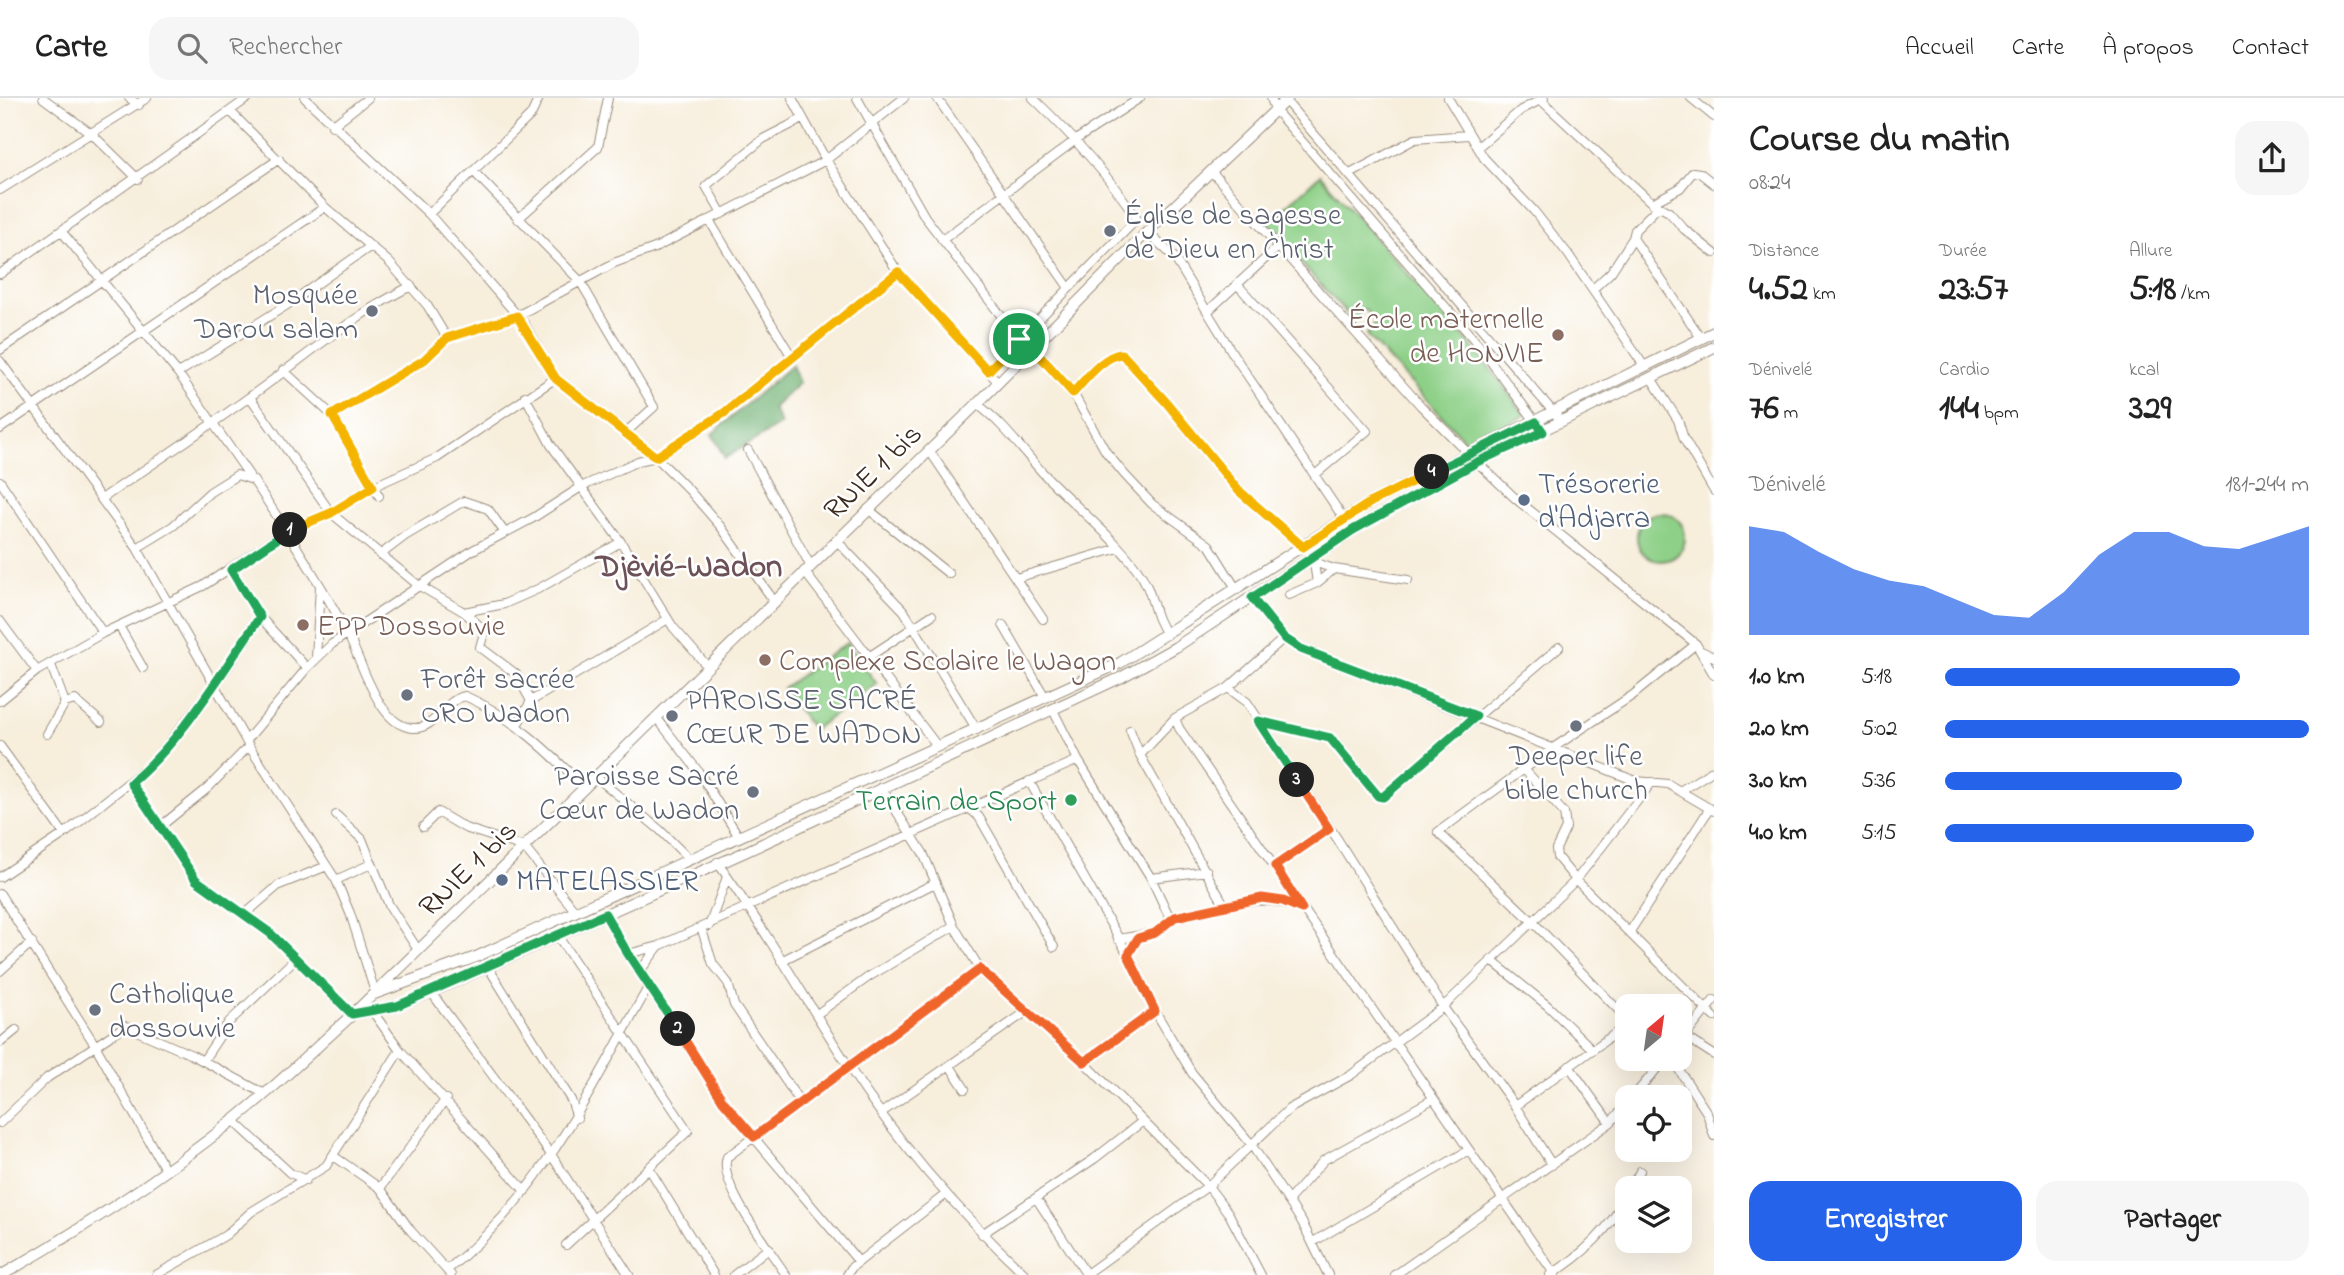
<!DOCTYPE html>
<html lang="fr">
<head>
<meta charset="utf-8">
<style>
	body { margin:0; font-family:"Indie Flower",sans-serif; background:#f6f6f6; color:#222; height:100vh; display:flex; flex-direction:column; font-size:26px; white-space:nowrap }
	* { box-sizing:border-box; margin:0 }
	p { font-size:23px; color:#767676 }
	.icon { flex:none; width:38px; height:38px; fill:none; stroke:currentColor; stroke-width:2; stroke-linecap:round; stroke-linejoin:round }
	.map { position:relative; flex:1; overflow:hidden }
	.sheet { display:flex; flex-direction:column; background:#fff; width:630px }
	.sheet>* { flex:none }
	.needle { width:46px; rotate:29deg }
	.controls { position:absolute; left:1615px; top:896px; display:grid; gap:14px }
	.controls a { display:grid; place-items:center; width:77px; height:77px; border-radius:14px; background:#fff; box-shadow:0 7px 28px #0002; font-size:35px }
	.pin { position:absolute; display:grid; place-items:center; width:60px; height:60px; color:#fff; margin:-30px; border:4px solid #fff; border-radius:50%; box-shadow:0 2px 7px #0007 }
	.km { position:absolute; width:35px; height:35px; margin:-18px; border-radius:50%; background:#222; color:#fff; font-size:19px; line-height:35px; text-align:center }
	.round { display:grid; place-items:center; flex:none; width:74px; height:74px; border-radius:21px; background:#f6f6f6 }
	.head { display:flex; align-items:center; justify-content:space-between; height:119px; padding:0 35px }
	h1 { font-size:38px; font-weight:700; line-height:52px }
	.figures { display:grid; grid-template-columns:repeat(3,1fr); gap:10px; height:119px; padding:7px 35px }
	.figures div { display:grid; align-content:center }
	.figures b { font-size:35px; font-weight:700 }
	.figures small { font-size:19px; font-weight:400 }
	.figures p { font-size:19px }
	.chart { height:196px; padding:14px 35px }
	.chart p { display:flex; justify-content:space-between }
	.chart svg { width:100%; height:126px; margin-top:7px; fill:#2563eb; opacity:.7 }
	.button { display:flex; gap:14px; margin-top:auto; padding:14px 35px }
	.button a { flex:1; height:80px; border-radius:21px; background:#2563eb; color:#fff; font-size:28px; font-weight:700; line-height:80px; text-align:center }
	.button a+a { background:#f6f6f6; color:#222 }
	ul { padding:0 35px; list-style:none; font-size:23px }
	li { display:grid; grid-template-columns:112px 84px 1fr; align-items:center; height:52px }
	li i { height:18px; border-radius:9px; background:#2563eb }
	header { display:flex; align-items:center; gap:42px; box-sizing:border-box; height:98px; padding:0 35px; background:#fff; border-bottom:2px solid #e0e0e0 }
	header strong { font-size:33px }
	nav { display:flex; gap:38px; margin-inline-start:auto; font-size:24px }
	.search { width:490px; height:63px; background:#f6f6f6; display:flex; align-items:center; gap:18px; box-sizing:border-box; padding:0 24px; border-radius:21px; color:#767676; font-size:26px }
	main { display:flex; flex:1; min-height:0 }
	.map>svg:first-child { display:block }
</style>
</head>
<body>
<header>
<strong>Carte</strong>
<div class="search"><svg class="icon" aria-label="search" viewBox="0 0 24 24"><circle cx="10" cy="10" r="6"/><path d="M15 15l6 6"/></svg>Rechercher</div>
<nav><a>Accueil</a><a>Carte</a><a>À propos</a><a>Contact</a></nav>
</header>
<main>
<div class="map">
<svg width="1714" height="1177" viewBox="0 0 1714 1177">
	<rect width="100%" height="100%" fill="#fff"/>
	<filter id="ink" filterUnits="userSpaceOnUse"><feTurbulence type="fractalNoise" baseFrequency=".0143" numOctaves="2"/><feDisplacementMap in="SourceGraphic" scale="14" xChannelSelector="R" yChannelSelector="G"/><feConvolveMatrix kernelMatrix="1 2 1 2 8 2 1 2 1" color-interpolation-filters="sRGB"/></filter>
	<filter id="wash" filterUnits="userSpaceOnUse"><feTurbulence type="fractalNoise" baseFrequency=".00686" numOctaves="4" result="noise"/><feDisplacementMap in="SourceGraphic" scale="28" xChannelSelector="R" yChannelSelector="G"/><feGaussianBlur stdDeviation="1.57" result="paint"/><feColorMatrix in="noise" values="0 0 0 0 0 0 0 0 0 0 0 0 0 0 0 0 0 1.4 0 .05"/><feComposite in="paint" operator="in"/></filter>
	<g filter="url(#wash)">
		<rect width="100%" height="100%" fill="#f7eedc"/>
		<path fill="#8ed088" stroke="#647d53" stroke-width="2" d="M 1320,77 L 1478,255 L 1525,317 L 1470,348 L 1366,237 L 1377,224 L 1364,211 L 1352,221 L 1266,127 Z
			M1637 439a24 24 0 1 1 48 0a24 24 0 1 1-48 0Z
			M 847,545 L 877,586 L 813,632 L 783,590 Z"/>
		<path fill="#72b274" stroke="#566e49" stroke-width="2" d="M 792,267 L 799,285 L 773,310 L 781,326 L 725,360 L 712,336 Z"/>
	</g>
	<g filter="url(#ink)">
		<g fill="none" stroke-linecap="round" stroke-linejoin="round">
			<g stroke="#998c7d" stroke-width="10">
				<path id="minor" d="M 43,0 L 92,36 L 138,81
					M 129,0 L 139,7
					M 305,0 L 429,116 L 524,225 L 556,280 L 656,359 L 689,392 L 721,429 L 774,503
					M 792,0 L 826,62 L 898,174 L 998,284
					M 857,0 L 925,119 L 1029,254
					M 937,0 L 1069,190
					M 1271,0 L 1275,12 L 1477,245 L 1543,334
					M 1283,0 L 1562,324
					M 1448,0 L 1484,60 L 1534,113 L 1568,156 L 1644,268
					M 1691,0 L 1714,19
					M 1542,3 L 1652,105 L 1669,114 L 1684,131 L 1714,155
					M 230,13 L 325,109 L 389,164 L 427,207 L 447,240
					M 332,28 L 368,0
					M 1478,49 L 1521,12 L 1544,0
					M 474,74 L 580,183 L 654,309 L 624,336
					M 1212,74 L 1421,308 L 1469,356
					M 1350,76 L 1415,41 L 1468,37
					M 0,92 L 147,0
					M 1652,105 L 1680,90 L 1693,74 L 1700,75 L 1714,86
					M 1658,109 L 1635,132 L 1633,140 L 1701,240
					M 429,116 L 531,17 L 539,0
					M 722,116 L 706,88 L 763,41 L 802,21
					M 518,121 L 598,49 L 608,0
					M 709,122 L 792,259
					M 62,134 L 178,275 L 249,377
					M 1147,134 L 1174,159 L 1235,259 L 1344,421
					M 942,142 L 1077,41 L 1140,0
					M 0,176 L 248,0
					M 1237,186 L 1367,333 L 1316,376
					M 1593,191 L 1611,174 L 1633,140
					M 1208,213 L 1278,149
					M 1033,250 L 1073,295 L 1106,354 L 1124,376 L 1152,406 L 1209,447 L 1237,492
					M 0,252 L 279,61
					M 0,263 L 137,450 L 249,648 L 336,782 L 350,815 L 375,894
					M 283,272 L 332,317 L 379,398
					M 988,273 L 1137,121 C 1107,75 1073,38 1033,0
					M 178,275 L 287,207 L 371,148
					M 1651,280 L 1678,322 L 1684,341 L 1714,393
					M 1073,295 C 1085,283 1105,256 1122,255 L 1166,304 L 1238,392 L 1303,449
					M 525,298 L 551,347 L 621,444 L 673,529 L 708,569
					M 250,299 L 331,415 L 418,487 L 464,514 L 481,529 L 484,535 L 480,549 L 516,576 L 531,603
					M 977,306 C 1004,326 1021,351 1043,375 C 1074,408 1110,435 1137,471 C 1155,495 1151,516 1167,537
					M 332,317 L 424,262 L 447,240 L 517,218 L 614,165 L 655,150 L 826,62 L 904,0
					M 0,331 L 325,109
					M 748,352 L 810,467
					M 929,352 L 1043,521
					M 1477,364 L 1516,401 L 1696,546 L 1714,577
					M 0,383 L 103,535
					M 103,400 C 151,367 201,334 248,300 C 303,261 351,218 411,188
					M 868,411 L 949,476
					M 836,442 L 904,513 L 977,632
					M 137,450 L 173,428 L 210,394 L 237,377 L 253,382 C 286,431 318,481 346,533 C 359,558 367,587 383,610 C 390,620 400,629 413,630 C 436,632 443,602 465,598 C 513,619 548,653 585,690
					M 380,457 L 405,438 L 464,403 L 488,411 L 505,435
					M 1308,462 L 1334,471 L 1408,482
					M 1314,465 L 1317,485
					M 231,472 L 260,519 L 307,570
					M 804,473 L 938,649
					M 1016,480 L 1119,450
					M 1289,497 L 1317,485 L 1334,471
					M 1252,500 L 1284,540 L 1301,551 L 1636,683 L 1668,686 L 1714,713
					M 464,514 L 504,506 L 538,491 L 621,444
					M 0,523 L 37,573
					M 1003,527 L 1045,599
					M 119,528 L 143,570
					M 1701,553 L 1714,559
					M 870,558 L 932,517
					M 316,560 L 320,488
					M 1228,590 L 1247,604 L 1338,742 L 1443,909 L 1515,1008 L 1552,1067
					M 0,603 L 37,573 L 103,535 L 203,488 L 287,433 L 331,415 L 372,389 L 437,360 L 556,280
					M 65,605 L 75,602 L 101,624
					M 656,619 L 698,673 L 739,739
					M 1175,620 L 1179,630 L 1555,1177
					M 1258,623 L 1330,640 L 1378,697 L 1383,699 L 1559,549
					M 517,627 L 531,603 L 668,521
					M 1130,632 L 1140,657 L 1225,808 C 1254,802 1274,799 1302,811
					M 47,636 L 65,605 L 51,567
					M 246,643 L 307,570 L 332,546 L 473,452 L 533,420 L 581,389 L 638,363 L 656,359 L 682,344 L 724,315 L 898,174
					M 0,648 L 64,736
					M 1140,657 L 1175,620 L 1228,590 L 1284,540
					M 1078,662 L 1151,780 L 1168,816 L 1175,819 L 1225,808
					M 1524,671 L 1564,715 L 1566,730 L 1556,751 L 1557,759 L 1576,782 L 1714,919
					M 596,679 L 660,732 L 689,761
					M 1029,683 L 1126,853 L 1155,913 L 1084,964
					M 131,685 L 196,782 L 270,835 L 352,917
					M 881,689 L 923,755 L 954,828 L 980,871 L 1084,964 L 1208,1088 L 1229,1116 L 1261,1177
					M 1680,693 L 1714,672
					M 969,710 L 979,719 L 1054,849
					M 336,717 L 362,741 L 389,807 L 418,852
					M 161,728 L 208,690 L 249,648
					M 423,729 L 438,714 L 465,730 L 524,749 L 576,814
					M 717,764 C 764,829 804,899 847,966 C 898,1045 958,1114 1026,1177
					M 1275,768 L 1329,731
					M 0,779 L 64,736 L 153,665 L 228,569 L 260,519
					M 1151,780 L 1207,773
					M 336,782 L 371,766
					M 0,796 L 95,947 L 166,1073
					M 605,816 L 622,847 L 723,1003 L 859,1164
					M 244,817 L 279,787 L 327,768
					M 709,828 L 727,779
					M 701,829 L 713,866 L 728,885 L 734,907 L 800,1004
					M 1629,835 L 1710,710
					M 557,837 L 688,1033 L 566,1147
					M 1118,841 L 1155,835 L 1175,819
					M 628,856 L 659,848
					M 1491,862 L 1548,908 L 1593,952
					M 781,863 L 935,785
					M 488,869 L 571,1002 L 577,1020
					M 0,873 L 32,844
					M 640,873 L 659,848 L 670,843 L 1078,662 L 1053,612
					M 431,894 L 552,1058 L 629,1177
					M 1155,913 L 1192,975 L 1251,1046 L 1302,1124 L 1328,1177
					M 373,914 L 400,952 L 525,1093
					M 817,916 L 870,878 L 954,828
					M 1628,922 L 1532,823 L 1438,734 L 1553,650 L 1633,597 L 1696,546
					M 1686,939 L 1714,957
					M 0,945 L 16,932
					M 1680,945 L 1714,902
					M 1672,961 L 1707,1015 L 1714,1038
					M 203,963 L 229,924 L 296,860
					M 950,968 L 965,991
					M 1569,968 L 1610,1025
					M 1633,999 L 1665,961
					M 1515,1008 L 1628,926
					M 881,1015 L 1026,914
					M 233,1022 L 290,1075 L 306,1082
					M 0,1025 L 47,980 L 125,928 L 192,957 L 265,996
					M 335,1059 L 380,1090 L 411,1133 L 451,1177
					M 650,1072 L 714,1177
					M 380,1090 L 446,1001
					M 1631,1090 L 1640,1073
					M 1036,1100 L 1086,1176
					M 1288,1103 L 1324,1062 L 1433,1001
					M 982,1136 L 1094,1061 L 1143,1023
					M 1313,1144 L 1467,1053
					M 447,1172 C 542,1097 591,990 649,888
					M 156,1177 L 226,1137 L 251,1114 L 326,1068 L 400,952
					M 734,1177 L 769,1150
					M 786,1177 C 771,1153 717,1086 727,1059 L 980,871
					M 847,1177 L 852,1169 L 945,1097
					M 1085,1177 L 1208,1088 L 1289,1011 L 1351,977 L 1443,909 L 1576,782 L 1652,684
					M 1395,1177 L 1610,1025 L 1628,1005
					M 1550,1177 C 1582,1158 1610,1130 1628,1097"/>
			</g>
			<g stroke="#998c7d" stroke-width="12">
				<path id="major" d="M 374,896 L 476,859 L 1120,565 L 1371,404 L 1714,234
					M 352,916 L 397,908 L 431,894 L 745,754 L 1122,579 L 1176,549 L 1353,432 L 1477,364 L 1714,249
					M 2,1177 C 94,1124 185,1065 265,996 C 295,970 323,943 352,917 L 977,306 L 1147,134 L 1288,0"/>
			</g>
			<use href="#minor" stroke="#fff" stroke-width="8"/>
			<use href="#major" stroke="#fff" stroke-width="10"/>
		</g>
	</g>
	<g fill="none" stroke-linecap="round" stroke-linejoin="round" filter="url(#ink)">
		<g stroke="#fff" stroke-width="14">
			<path id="split-1" d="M 290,432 L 331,415 L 373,389 L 332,317 L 424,262 L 447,240 L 517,218 L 556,281 L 656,359 L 724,315 L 898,174 L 988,273 L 1019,241"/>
		</g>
		<g stroke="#fff" stroke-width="14">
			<path id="split-2" d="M 290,432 L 231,472 L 260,519 C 220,576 184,640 131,685 L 196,782 L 270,835 L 352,916 L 397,908 L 605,816 L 628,856 L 678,931"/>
		</g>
		<g stroke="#fff" stroke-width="14">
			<path id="split-3" d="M 678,931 L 723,1003 L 754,1039 L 980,871 L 1084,964 L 1155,913 L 1128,857 L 1138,840 L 1155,835 L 1175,819 L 1262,800 L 1283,803 L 1302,811 L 1275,768 L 1329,731 L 1297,682"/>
		</g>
		<g stroke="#fff" stroke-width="14">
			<path id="split-4" d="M 1297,682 L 1258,623 L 1330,640 L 1378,698 L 1383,699 L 1476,618 L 1301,551 L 1284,540 L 1252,500 L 1353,432 L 1477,364 L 1543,334 L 1536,324 L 1432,374"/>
		</g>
		<g stroke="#fff" stroke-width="14">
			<path id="split-5" d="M 1019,241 L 1029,254 L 1033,250 L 1073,295 C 1084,283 1105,256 1122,256 L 1166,304 L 1238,392 L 1303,449 L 1371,404 L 1432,374"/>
		</g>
		<use href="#split-1" stroke="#f5b400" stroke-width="9"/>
		<use href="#split-2" stroke="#22a559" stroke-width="9"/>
		<use href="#split-3" stroke="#f0652b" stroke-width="9"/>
		<use href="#split-4" stroke="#22a559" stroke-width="9"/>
		<use href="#split-5" stroke="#f5b400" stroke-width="9"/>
	</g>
	<g fill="#6b7280" stroke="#fff" stroke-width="2.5">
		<circle cx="1110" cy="133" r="7"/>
		<circle cx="372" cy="213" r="7"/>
		<circle cx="407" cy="597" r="7"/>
		<circle cx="672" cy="618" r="7"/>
		<circle cx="1576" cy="628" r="7"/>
		<circle cx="753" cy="694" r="7"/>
		<circle cx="95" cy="912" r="7"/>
	</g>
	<g fill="#8d6e63" stroke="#fff" stroke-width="2.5">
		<circle cx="1558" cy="237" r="7"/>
		<circle cx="303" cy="527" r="7"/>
		<circle cx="765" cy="562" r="7"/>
	</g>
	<g fill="#5c6f8a" stroke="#fff" stroke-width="2.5">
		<circle cx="1524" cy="402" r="7"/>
		<circle cx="502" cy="782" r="7"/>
	</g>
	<circle fill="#2e9e5b" stroke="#fff" stroke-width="2.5" cx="1071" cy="702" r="7"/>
	<g text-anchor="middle" stroke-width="5" stroke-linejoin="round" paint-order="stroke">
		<g font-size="30" fill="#5b616d" stroke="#fff" text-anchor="start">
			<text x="1124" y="126">Église de sagesse<tspan x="1124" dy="34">de Dieu en Christ</tspan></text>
			<text x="358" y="206" text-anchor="end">Mosquée<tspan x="358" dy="34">Darou salam</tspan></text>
			<text x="421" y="590">Forêt sacrée<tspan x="421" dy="34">ORO Wadon</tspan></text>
			<text x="686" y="611">PAROISSE SACRÉ<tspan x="686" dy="34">CŒUR DE WADON</tspan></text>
			<text x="1576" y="667" text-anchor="middle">Deeper life<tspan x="1576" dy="34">bible church</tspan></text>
			<text x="739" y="687" text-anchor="end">Paroisse Sacré<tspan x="739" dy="34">Cœur de Wadon</tspan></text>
			<text x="109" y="905">Catholique<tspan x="109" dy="34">dossouvie</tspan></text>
		</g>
		<g font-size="30" fill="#785e54" stroke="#fff" text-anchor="start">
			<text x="1544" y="230" text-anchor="end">École maternelle<tspan x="1544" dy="34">de HONVIE</tspan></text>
			<text x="317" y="537">EPP Dossouvie</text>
			<text x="779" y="572">Complexe Scolaire le Wagon</text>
		</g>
		<g font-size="30" fill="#3b2a1e" stroke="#fff">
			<text transform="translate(872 373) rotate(-44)" y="10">RNIE 1 bis</text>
			<text transform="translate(467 770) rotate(-44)" y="10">RNIE 1 bis</text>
		</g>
		<g font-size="30" fill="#4e5e75" stroke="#fff" text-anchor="start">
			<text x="1538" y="395">Trésorerie<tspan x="1538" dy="34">d'Adjarra</tspan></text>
			<text x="516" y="792">MATELASSIER</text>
		</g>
		<g font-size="30" fill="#27864d" stroke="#fff" text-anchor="end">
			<text x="1057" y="712">Terrain de Sport</text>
		</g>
		<g font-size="33" font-weight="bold" fill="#6c5159" stroke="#fff">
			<text x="689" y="478">Djèvié-Wadon</text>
		</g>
	</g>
</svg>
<div class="controls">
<a><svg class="needle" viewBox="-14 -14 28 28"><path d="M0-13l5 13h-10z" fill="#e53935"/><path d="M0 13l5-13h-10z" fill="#767676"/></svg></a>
<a><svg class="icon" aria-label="locate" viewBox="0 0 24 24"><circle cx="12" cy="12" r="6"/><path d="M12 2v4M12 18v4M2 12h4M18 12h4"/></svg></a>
<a><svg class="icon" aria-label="layers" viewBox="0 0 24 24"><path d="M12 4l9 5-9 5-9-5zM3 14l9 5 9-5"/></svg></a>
</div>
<div class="pin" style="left:1019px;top:241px;background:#1e9e55"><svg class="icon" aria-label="arrive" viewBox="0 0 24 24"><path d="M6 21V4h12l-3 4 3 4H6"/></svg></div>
<b class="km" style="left:290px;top:432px">1</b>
<b class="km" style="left:678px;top:931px">2</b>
<b class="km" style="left:1297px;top:682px">3</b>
<b class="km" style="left:1432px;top:374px">4</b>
</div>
<section class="sheet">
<div class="head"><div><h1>Course du matin</h1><p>08:24</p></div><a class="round"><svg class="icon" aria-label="share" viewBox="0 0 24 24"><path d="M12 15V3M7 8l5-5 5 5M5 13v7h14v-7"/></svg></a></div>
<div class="figures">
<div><p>Distance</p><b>4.52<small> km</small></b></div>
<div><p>Durée</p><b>23:57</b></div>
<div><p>Allure</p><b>5:18<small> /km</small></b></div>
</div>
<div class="figures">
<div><p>Dénivelé</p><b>76<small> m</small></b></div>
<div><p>Cardio</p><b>144<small> bpm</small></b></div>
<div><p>kcal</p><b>329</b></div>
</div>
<div class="chart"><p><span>Dénivelé</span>181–244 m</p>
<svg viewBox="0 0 160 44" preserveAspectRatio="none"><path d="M0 44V6L10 8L20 15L30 21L40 25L50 27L60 32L70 37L80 38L90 29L100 16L110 8L120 8L130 13L140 14L150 10L160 6V44z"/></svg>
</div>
<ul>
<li><b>1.0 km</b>5:18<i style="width:81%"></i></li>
<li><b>2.0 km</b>5:02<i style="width:100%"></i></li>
<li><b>3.0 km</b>5:36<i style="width:65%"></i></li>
<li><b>4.0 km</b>5:15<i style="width:85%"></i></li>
</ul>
<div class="button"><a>Enregistrer</a><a>Partager</a></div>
</section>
</main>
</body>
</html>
